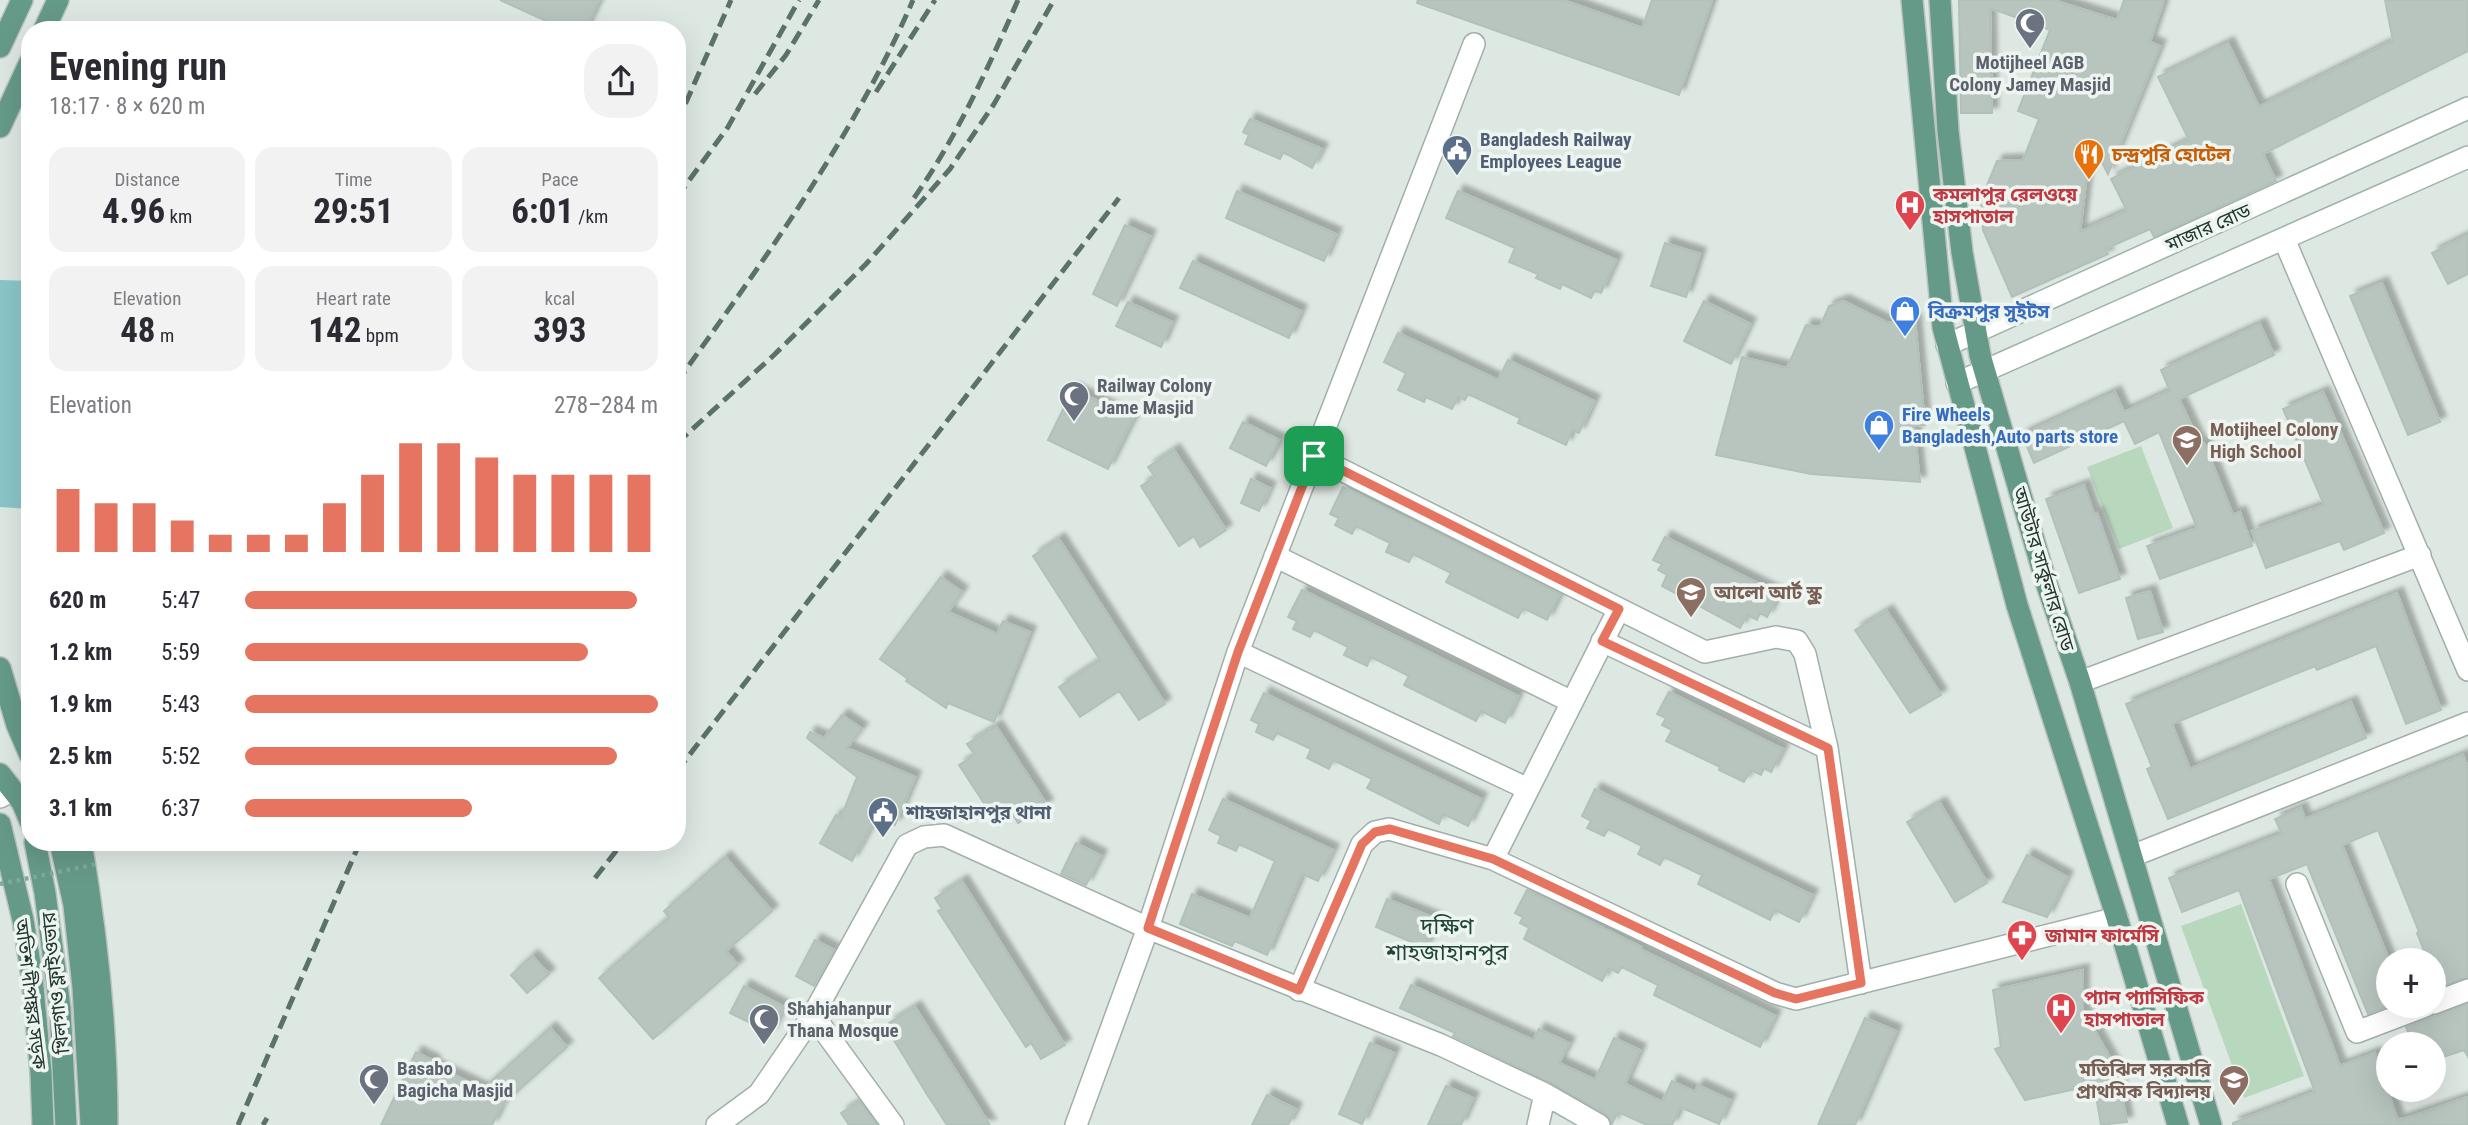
<!DOCTYPE html>
<html lang="en">
<head>
<meta charset="utf-8">
<style>
	body { margin:0; font-family:"Roboto Condensed","Noto Sans Bengali",sans-serif; background:#f2f2f3; color:#2b2b33; height:100vh; display:flex; flex-direction:column; font-size:26px; white-space:nowrap }
	* { box-sizing:border-box; margin:0 }
	p { font-size:23px; color:#7c7c81 }
	.icon { flex:none; width:38px; height:38px; fill:none; stroke:currentColor; stroke-width:2; stroke-linecap:round; stroke-linejoin:round }
	.map { position:relative; flex:1; overflow:hidden }
	.side { position:absolute; left:21px; top:21px; width:665px; height:830px; display:flex; flex-direction:column; background:#fff; border-radius:28px; box-shadow:0 7px 28px #0002 }
	.side>* { flex:none }
	.controls { position:absolute; left:2376px; top:948px; display:grid; gap:14px }
	.controls a { display:grid; place-items:center; width:70px; height:70px; border-radius:50%; background:#fff; box-shadow:0 7px 28px #0002; font-size:35px }
	.pin { position:absolute; display:grid; place-items:center; width:60px; height:60px; color:#fff; margin:-30px; border-radius:14px; box-shadow:0 4px 10px #0006 }
	.round { display:grid; place-items:center; flex:none; width:74px; height:74px; border-radius:28px; background:#f2f2f3 }
	.head { display:flex; align-items:center; justify-content:space-between; height:119px; padding:0 28px }
	h1 { font-size:38px; font-weight:700; line-height:52px }
	.stats { display:grid; grid-template-columns:repeat(3,1fr); gap:10px; height:119px; padding:7px 28px }
	.stats div { display:grid; align-content:center; border-radius:18px; background:#f2f2f3; text-align:center }
	.stats b { font-size:35px; font-weight:700 }
	.stats small { font-size:19px; font-weight:400 }
	.stats p { font-size:19px }
	.chart { height:196px; padding:14px 28px }
	.chart p { display:flex; justify-content:space-between }
	.chart svg { width:100%; height:126px; margin-top:7px; stroke:#e57460; stroke-width:6 }
	ul { padding:0 28px; list-style:none; font-size:23px }
	li { display:grid; grid-template-columns:112px 84px 1fr; align-items:center; height:52px }
	li i { height:18px; border-radius:9px; background:#e57460 }
	.map>svg:first-child { display:block }
</style>
</head>
<body>
<div class="map">
<svg width="2468" height="1125" viewBox="0 0 2468 1125">
	<defs>
		<filter id="shadow"><feDropShadow dx="6" dy="-6" stdDeviation="2" flood-color="#0004"/></filter>
	</defs>
	<rect width="100%" height="100%" fill="#dee8e3"/>
	<path fill="#b8d8be" d="M 2141,446 L 2173,528 L 2119,549 L 2087,467 Z
		M 2241,904 L 2304,1076 L 2244,1098 L 2181,926 Z"/>
	<path fill="#8ac5c9" d="M 0,280 L 30,281 L 30,509 L 0,507 Z"/>
	<path fill="#b7c5be" stroke="#b1c1b9" stroke-width="2" filter="url(#shadow)" d="M 500,0 L 599,0 L 585,30 L 566,30 Z
		M 1418,0 L 1563,0 L 1642,28 L 1652,0 L 1712,0 L 1679,95 L 1417,3 Z
		M 1959,0 L 2053,0 L 2117,20 L 2124,0 L 2164,0 L 2150,42 L 2160,46 L 2108,174 L 2091,141 L 2080,232 L 2127,211 L 2111,179 L 2189,140 L 2158,77 L 2228,43 L 2259,107 L 2393,41 L 2385,0 L 2468,0 L 2468,51 L 2263,154 L 2276,181 L 2154,237 L 2150,229 L 2105,249 L 2108,254 L 2012,297 L 1983,230 L 1981,200 L 1997,161 L 2023,160 L 2039,119 L 2018,111 L 2050,30 L 1990,8 L 1992,113 L 1961,113 Z
		M 1250,119 L 1322,149 L 1312,168 L 1283,152 L 1280,159 L 1245,144 L 1249,135 L 1243,132 Z
		M 1237,191 L 1336,234 L 1324,261 L 1226,218 Z
		M 1458,191 L 1616,260 L 1601,293 L 1595,290 L 1591,298 L 1562,284 L 1560,289 L 1536,278 L 1538,274 L 1509,262 L 1515,248 L 1446,218 Z
		M 1125,225 L 1150,236 L 1117,306 L 1093,294 Z
		M 2468,235 L 2468,274 L 2448,284 L 2432,253 Z
		M 1665,243 L 1700,254 L 1686,297 L 1651,286 Z
		M 1193,261 L 1301,311 L 1289,338 L 1180,288 Z
		M 2382,283 L 2440,422 L 2408,435 L 2350,296 Z
		M 1704,301 L 1750,324 L 1731,364 L 1684,341 Z
		M 1843,301 L 1888,323 L 1915,320 L 1925,425 L 1914,426 L 1920,482 L 1811,474 L 1716,455 L 1742,357 L 1787,368 L 1806,325 L 1820,327 L 1829,306 Z
		M 1128,302 L 1172,322 L 1161,347 L 1116,326 Z
		M 2260,324 L 2274,355 L 2179,399 L 2200,444 L 2204,443 L 2233,515 L 2240,512 L 2252,546 L 2160,579 L 2147,546 L 2197,528 L 2159,432 L 2135,444 L 2124,421 L 2034,463 L 2022,435 L 2115,392 L 2124,412 L 2170,391 L 2161,370 Z
		M 1398,333 L 1498,380 L 1508,360 L 1594,401 L 1579,433 L 1572,430 L 1566,445 L 1518,423 L 1520,418 L 1468,394 L 1465,400 L 1458,397 L 1452,409 L 1426,397 L 1424,402 L 1398,390 L 1406,373 L 1384,362 Z
		M 1073,389 L 1133,419 L 1108,469 L 1048,440 Z
		M 2323,392 L 2384,533 L 2344,550 L 2340,541 L 2266,568 L 2252,531 L 2324,505 L 2283,409 Z
		M 1243,422 L 1279,440 L 1266,466 L 1230,448 Z
		M 1174,450 L 1226,530 L 1200,547 L 1194,536 L 1179,546 L 1141,486 L 1155,477 L 1148,467 Z
		M 1251,479 L 1270,488 L 1259,511 L 1241,503 Z
		M 2084,485 L 2094,514 L 2097,513 L 2120,579 L 2079,593 L 2046,499 Z
		M 1343,487 L 1560,594 L 1547,620 L 1523,608 L 1518,618 L 1446,582 L 1451,573 L 1413,554 L 1409,562 L 1386,552 L 1390,543 L 1356,526 L 1352,534 L 1335,525 L 1339,518 L 1330,514 Z
		M 1665,537 L 1779,594 L 1767,617 L 1760,613 L 1757,620 L 1747,615 L 1740,628 L 1662,586 L 1667,575 L 1658,570 L 1662,564 L 1653,560 Z
		M 1059,539 L 1165,704 L 1139,720 L 1119,691 L 1080,717 L 1059,687 L 1100,660 L 1033,556 Z
		M 941,577 L 962,592 L 948,612 L 997,634 L 1003,621 L 1030,632 L 994,722 L 948,703 L 946,708 L 906,681 L 908,679 L 880,659 Z
		M 1302,590 L 1518,696 L 1505,723 L 1481,711 L 1476,721 L 1404,685 L 1409,676 L 1371,657 L 1367,666 L 1344,655 L 1348,647 L 1314,630 L 1310,637 L 1293,629 L 1297,621 L 1288,617 Z
		M 2150,591 L 2163,632 L 2138,639 L 2126,598 Z
		M 2397,593 L 2441,710 L 2406,724 L 2376,646 L 2317,670 L 2315,666 L 2172,724 L 2190,769 L 2351,702 L 2366,738 L 2168,819 L 2147,769 L 2152,767 L 2126,704 Z
		M 1887,611 L 1941,695 L 1910,713 L 1855,630 Z
		M 1669,692 L 1783,749 L 1771,772 L 1764,768 L 1761,775 L 1751,770 L 1744,782 L 1719,770 L 1720,767 L 1666,741 L 1672,730 L 1662,725 L 1666,718 L 1657,714 Z
		M 1264,693 L 1481,799 L 1468,826 L 1443,814 L 1439,824 L 1367,788 L 1372,779 L 1333,760 L 1329,769 L 1307,758 L 1311,749 L 1277,733 L 1273,740 L 1256,732 L 1259,724 L 1251,720 Z
		M 842,715 L 862,729 L 847,748 L 915,777 L 895,825 L 876,817 L 852,861 L 820,843 L 836,815 L 841,817 L 857,777 L 807,738 L 810,732 L 824,738 Z
		M 996,726 L 1047,805 L 1018,823 L 1014,816 L 999,826 L 959,765 L 975,755 L 967,744 Z
		M 2463,755 L 2468,768 L 2468,977 L 2439,987 L 2434,976 L 2434,961 L 2428,961 L 2417,933 L 2419,932 L 2378,830 L 2342,845 L 2389,960 L 2389,1006 L 2368,1014 L 2307,864 L 2269,879 L 2340,1066 L 2375,1053 L 2398,1121 L 2468,1097 L 2468,1125 L 2233,1125 L 2233,1123 L 2315,1092 L 2239,890 L 2182,912 L 2169,878 L 2282,834 L 2275,819 L 2301,808 L 2305,819 Z
		M 1595,789 L 1812,895 L 1799,922 L 1775,910 L 1770,920 L 1698,884 L 1702,875 L 1664,857 L 1660,865 L 1638,854 L 1642,846 L 1608,829 L 1604,836 L 1587,828 L 1591,821 L 1582,816 Z
		M 1223,799 L 1333,850 L 1318,881 L 1302,874 L 1267,955 L 1235,941 L 1232,946 L 1180,924 L 1192,894 L 1250,918 L 1275,861 L 1239,844 L 1236,851 L 1218,843 L 1221,836 L 1209,830 Z
		M 1940,803 L 1987,883 L 1955,902 L 1907,822 Z
		M 1076,843 L 1101,856 L 1086,885 L 1061,874 Z
		M 2027,855 L 2067,877 L 2047,917 L 2003,902 Z
		M 725,857 L 772,911 L 726,951 L 738,965 L 653,1039 L 599,978 L 669,917 L 664,911 Z
		M 962,881 L 1065,1045 L 1041,1059 L 1031,1043 L 1026,1047 L 938,911 L 942,909 L 935,898 Z
		M 1527,890 L 1641,947 L 1640,949 L 1775,1016 L 1760,1047 L 1654,995 L 1658,985 L 1622,967 L 1618,973 L 1609,968 L 1602,981 L 1524,939 L 1529,928 L 1520,923 L 1523,917 L 1515,913 Z
		M 1387,899 L 1437,919 L 1425,948 L 1376,927 Z
		M 815,940 L 834,950 L 814,986 L 796,976 Z
		M 532,956 L 549,974 L 527,993 L 511,975 Z
		M 2083,970 L 2083,1010 L 2117,1070 L 2127,1122 L 2101,1125 L 2094,1085 L 2025,1100 L 1995,1049 L 2001,1047 L 1993,990 Z
		M 1411,985 L 1533,1040 L 1539,1029 L 1569,1043 L 1559,1063 L 1595,1080 L 1614,1038 L 1640,1050 L 1625,1084 L 1662,1102 L 1672,1081 L 1695,1092 L 1698,1085 L 1730,1100 L 1719,1124 L 1680,1107 L 1672,1125 L 1647,1125 L 1618,1112 L 1612,1124 L 1606,1114 L 1551,1083 L 1453,1036 L 1455,1033 L 1400,1008 Z
		M 744,986 L 784,1007 L 771,1033 L 730,1013 Z
		M 2468,1004 L 2468,1057 L 2464,1050 L 2434,1060 L 2434,1045 L 2413,1045 L 2406,1027 Z
		M 915,1007 L 990,1125 L 947,1125 L 928,1096 L 892,1037 L 896,1034 L 889,1023 Z
		M 1865,1018 L 1896,1031 L 1855,1125 L 1818,1125 Z
		M 550,1028 L 567,1047 L 502,1105 L 492,1125 L 381,1125 L 416,1052 L 434,1061 L 433,1065 L 483,1089 Z
		M 1370,1043 L 1394,1053 L 1362,1124 L 1339,1114 Z
		M 1446,1086 L 1473,1098 L 1461,1125 L 1428,1125 Z
		M 1267,1095 L 1296,1109 L 1288,1125 L 1252,1125 Z
		M 860,1101 L 877,1125 L 849,1125 L 841,1113 Z"/>
	<g fill="none" stroke-linecap="round" stroke-linejoin="round">
		<g stroke="#a2afa9" stroke-width="24">
			<path id="minor" d="M 2284,239 L 2468,670
				M 1314,456 L 1705,652 L 1776,637 L 1797,641 L 1805,654 L 1827,748 L 1861,983
				M 1275,556 L 1572,702
				M 1619,609 L 1493,859 L 1775,993 L 1796,999 L 2117,918
				M 1602,641 L 1827,748
				M 1238,652 L 1528,789
				M 2080,682 L 2420,555
				M 2132,856 L 2468,723
				M 2297,884 L 2357,1032 L 2425,1006
				M 1299,990 L 1362,844 L 1375,832 L 1389,829 L 1493,859
				M 2434,1003 L 2468,990
				M 813,1015 L 893,1125
				M 717,1125 L 759,1094 L 813,1015 L 907,845 L 924,837 L 944,835 L 1148,928 L 1441,1045 L 1545,1094 L 1599,1125
				M 1076,1125 L 1148,928 L 1238,652 L 1474,44
				M 1538,1125 L 1545,1094"/>
		</g>
		<g stroke="#a2afa9" stroke-width="24">
			<path id="tertiary" d="M 0,797 L 13,790"/>
		</g>
		<g stroke="#9eb3a9" stroke-width="24">
			<path id="secondary" d="M 1947,345 L 2468,108
				M 1957,383 L 2468,157"/>
		</g>
		<g stroke="#bcc3c0" stroke-width="24">
			<path id="primary" d="M 1912,0 L 1943,327 L 2017,605 L 2117,918 L 2178,1125
				M 1940,0 L 1948,131 L 1962,252 L 1980,355 L 2046,582 L 2080,682 L 2211,1125
				M 44,30 L 58,0
				M 0,47 L 22,0
				M 0,127 L 30,62
				M 0,668 L 17,725 L 30,755
				M 0,774 L 22,802 L 30,821
				M 0,824 L 23,920 L 32,977 L 41,1073 L 43,1125
				M 35,842 L 45,893 L 60,1008 L 66,1125
				M 60,842 L 74,905 L 83,987 L 91,1125
				M 81,842 C 97,935 107,1030 107,1125"/>
		</g>
		<use href="#minor" stroke="#fff" stroke-width="21"/>
		<use href="#tertiary" stroke="#fff" stroke-width="21"/>
		<use href="#secondary" stroke="#fff" stroke-width="21"/>
		<use href="#primary" stroke="#669a88" stroke-width="21"/>
		<path stroke="#5b726a" stroke-width="5" stroke-dasharray="14 7" stroke-linecap="butt" d="M 876,92 L 935,0
			M 755,94 L 786,55 L 819,0
			M 677,123 L 731,0
			M 677,197 L 728,127 L 799,0
			M 914,198 C 957,137 988,68 1018,0
			M 677,382 C 762,263 855,135 913,0
			M 677,443 L 774,355 L 866,264 L 950,169 L 994,104 L 1054,0
			M 677,771 L 1119,198
			M 595,878 L 623,842
			M 238,1125 L 360,842
			M 263,1125 L 267,1118"/>
		<path stroke="#81a999" stroke-width="4.5" stroke-dasharray="3.5 5" stroke-linecap="butt" d="M 0,884 L 97,864"/>
	</g>
	<g fill="none" stroke-linecap="round" stroke-linejoin="round">
		<g stroke="#fff" stroke-width="14">
			<path id="route" d="M 1314,456 L 1619,609 L 1602,641 L 1828,748 L 1861,983 L 1796,999 L 1775,993 L 1493,859 L 1390,829 L 1375,832 L 1362,844 L 1299,990 L 1148,928 L 1238,652 Z"/>
		</g>
		<use href="#route" stroke="#e57460" stroke-width="9"/>
	</g>
	<defs>
		<g id="mosque-pin" transform="scale(1.575)"><path d="M0 17L-7.5 6A9.5 9.5 0 1 1 7.5 6Z" fill="#6b7280" stroke="#eef5f1"/><path d="M3.5-4.9A6 6 0 1 0 3.5 4.9A5 5 0 1 1 3.5-4.9Z" fill="#fff"/></g>
		<g id="civic-pin" transform="scale(1.575)"><path d="M0 17L-7.5 6A9.5 9.5 0 1 1 7.5 6Z" fill="#5c6f8a" stroke="#eef5f1"/><path d="M-.6-6.5H3V-4.5H.6V-3L4-1V1h2V6H-6V1h2V-1L-.6-3ZM-1.2 2.5V6h2.4V2.5Z" fill="#fff"/></g>
		<g id="restaurant-pin" transform="scale(1.575)"><path d="M0 17L-7.5 6A9.5 9.5 0 1 1 7.5 6Z" fill="#e8710a" stroke="#eef5f1"/><path d="M-5-6h1v4h1v-4h1v4h1v-4h1v5L-1.5 .5V6h-2V.5L-5-1ZM5-6V6H3V1.5H1.5Q1.5-4 5-6Z" fill="#fff"/></g>
		<g id="hospital-pin" transform="scale(1.575)"><path d="M0 17L-7.5 6A9.5 9.5 0 1 1 7.5 6Z" fill="#e0444e" stroke="#eef5f1"/><path d="M-5-5h3v3.5h4V-5h3V5h-3V1.5h-4V5h-3Z" fill="#fff"/></g>
		<g id="shop-pin" transform="scale(1.575)"><path d="M0 17L-7.5 6A9.5 9.5 0 1 1 7.5 6Z" fill="#3f7fe0" stroke="#eef5f1"/><path d="M-5-2.5h2.3a2.7 3.5 0 0 1 5.4 0H5L5.5 6h-11ZM-1.5-2.5h3a1.5 2.3 0 0 0-3 0Z" fill="#fff"/></g>
		<g id="school-pin" transform="scale(1.575)"><path d="M0 17L-7.5 6A9.5 9.5 0 1 1 7.5 6Z" fill="#8d6e63" stroke="#eef5f1"/><path d="M0-5L7-2L0 1L-7-2ZM-4 1L0 2.5L4 1V4Q0 6-4 4Z" fill="#fff"/></g>
		<g id="pharmacy-pin" transform="scale(1.575)"><path d="M0 17L-7.5 6A9.5 9.5 0 1 1 7.5 6Z" fill="#e0444e" stroke="#eef5f1"/><path d="M-2-6h4v4h4v4h-4v4h-4v-4h-4v-4h4Z" fill="#fff"/></g>
	</defs>
	<g fill-rule="evenodd">
		<use href="#mosque-pin" x="2030" y="23"/>
		<use href="#civic-pin" x="1457" y="150"/>
		<use href="#restaurant-pin" x="2089" y="154"/>
		<use href="#hospital-pin" x="1910" y="205"/>
		<use href="#shop-pin" x="1905" y="311"/>
		<use href="#mosque-pin" x="1074" y="396"/>
		<use href="#shop-pin" x="1879" y="425"/>
		<use href="#school-pin" x="2187" y="440"/>
		<use href="#school-pin" x="1691" y="592"/>
		<use href="#civic-pin" x="883" y="812"/>
		<use href="#pharmacy-pin" x="2022" y="935"/>
		<use href="#hospital-pin" x="2061" y="1008"/>
		<use href="#mosque-pin" x="764" y="1019"/>
		<use href="#mosque-pin" x="374" y="1079"/>
		<use href="#school-pin" x="2234" y="1080"/>
	</g>
	<g text-anchor="middle" stroke-width="7" stroke-linejoin="round" paint-order="stroke">
		<g font-size="19" font-weight="bold" fill="#5b616d" stroke="#eef5f1" text-anchor="start">
			<text x="2030" y="69" text-anchor="middle">Motijheel AGB<tspan x="2030" dy="22">Colony Jamey Masjid</tspan></text>
			<text x="1097" y="392">Railway Colony<tspan x="1097" dy="22">Jame Masjid</tspan></text>
			<text x="787" y="1015">Shahjahanpur<tspan x="787" dy="22">Thana Mosque</tspan></text>
			<text x="397" y="1075">Basabo<tspan x="397" dy="22">Bagicha Masjid</tspan></text>
		</g>
		<g font-size="19" font-weight="bold" fill="#4e5e75" stroke="#eef5f1" text-anchor="start">
			<text x="1480" y="146">Bangladesh Railway<tspan x="1480" dy="22">Employees League</tspan></text>
			<text x="906" y="819">শাহজাহানপুর থানা</text>
		</g>
		<g font-size="19" font-weight="bold" fill="#c56008" stroke="#eef5f1" text-anchor="start">
			<text x="2112" y="161">চন্দ্রপুরি হোটেল</text>
		</g>
		<g font-size="19" font-weight="bold" fill="#be3a42" stroke="#eef5f1" text-anchor="start">
			<text x="1933" y="201">কমলাপুর রেলওয়ে<tspan x="1933" dy="22">হাসপাতাল</tspan></text>
			<text x="2045" y="942">জামান ফার্মেসি</text>
			<text x="2084" y="1004">প্যান প্যাসিফিক<tspan x="2084" dy="22">হাসপাতাল</tspan></text>
		</g>
		<g font-size="19" fill="#21362e" stroke="#eef5f1">
			<text transform="translate(2208 227) rotate(-24)" y="7">মাজার রোড</text>
			<text transform="translate(2044 569) rotate(73)" y="7">আউটার সার্কুলার রোড</text>
			<text transform="translate(55 983) rotate(-96)" y="7">খিলগাও ফ্লাইওভার</text>
			<text transform="translate(31 994) rotate(83)" y="7">অতিশ দীপঙ্কর সড়ক</text>
		</g>
		<g font-size="19" font-weight="bold" fill="#366cbe" stroke="#eef5f1" text-anchor="start">
			<text x="1928" y="318">বিক্রমপুর সুইটস</text>
			<text x="1902" y="421">Fire Wheels<tspan x="1902" dy="22">Bangladesh,Auto parts store</tspan></text>
		</g>
		<g font-size="19" font-weight="bold" fill="#785e54" stroke="#eef5f1" text-anchor="start">
			<text x="2210" y="436">Motijheel Colony<tspan x="2210" dy="22">High School</tspan></text>
			<text x="1714" y="599">আলো আর্ট স্কুল</text>
			<text x="2211" y="1076" text-anchor="end">মতিঝিল সরকারি<tspan x="2211" dy="22">প্রাথমিক বিদ্যালয়</tspan></text>
		</g>
		<g font-size="23" fill="#1f4639" stroke="#eef5f1">
			<text x="1447" y="934">দক্ষিণ<tspan x="1447" dy="26">শাহজাহানপুর</tspan></text>
		</g>
	</g>
</svg>
<div class="controls">
<a>+</a>
<a>−</a>
</div>
<div class="pin" style="left:1314px;top:456px;background:#1e9e55"><svg class="icon" aria-label="arrive" viewBox="0 0 24 24"><path d="M6 21V4h12l-3 4 3 4H6"/></svg></div>
<section class="side">
<div class="head"><div><h1>Evening run</h1><p>18:17 · 8 × 620 m</p></div><a class="round"><svg class="icon" aria-label="share" viewBox="0 0 24 24"><path d="M12 15V3M7 8l5-5 5 5M5 13v7h14v-7"/></svg></a></div>
<div class="stats">
<div><p>Distance</p><b>4.96<small> km</small></b></div>
<div><p>Time</p><b>29:51</b></div>
<div><p>Pace</p><b>6:01<small> /km</small></b></div>
</div>
<div class="stats">
<div><p>Elevation</p><b>48<small> m</small></b></div>
<div><p>Heart rate</p><b>142<small> bpm</small></b></div>
<div><p>kcal</p><b>393</b></div>
</div>
<div class="chart"><p><span>Elevation</span>278–284 m</p>
<svg viewBox="0 0 160 44" preserveAspectRatio="none"><path d="M5 44V22M15 44V27M25 44V27M35 44V33M45 44V38M55 44V38M65 44V38M75 44V27M85 44V17M95 44V6M105 44V6M115 44V11M125 44V17M135 44V17M145 44V17M155 44V17"/></svg>
</div>
<ul>
<li><b>620 m</b>5:47<i style="width:95%"></i></li>
<li><b>1.2 km</b>5:59<i style="width:83%"></i></li>
<li><b>1.9 km</b>5:43<i style="width:100%"></i></li>
<li><b>2.5 km</b>5:52<i style="width:90%"></i></li>
<li><b>3.1 km</b>6:37<i style="width:55%"></i></li>
</ul>
</section>
</div>
</body>
</html>
